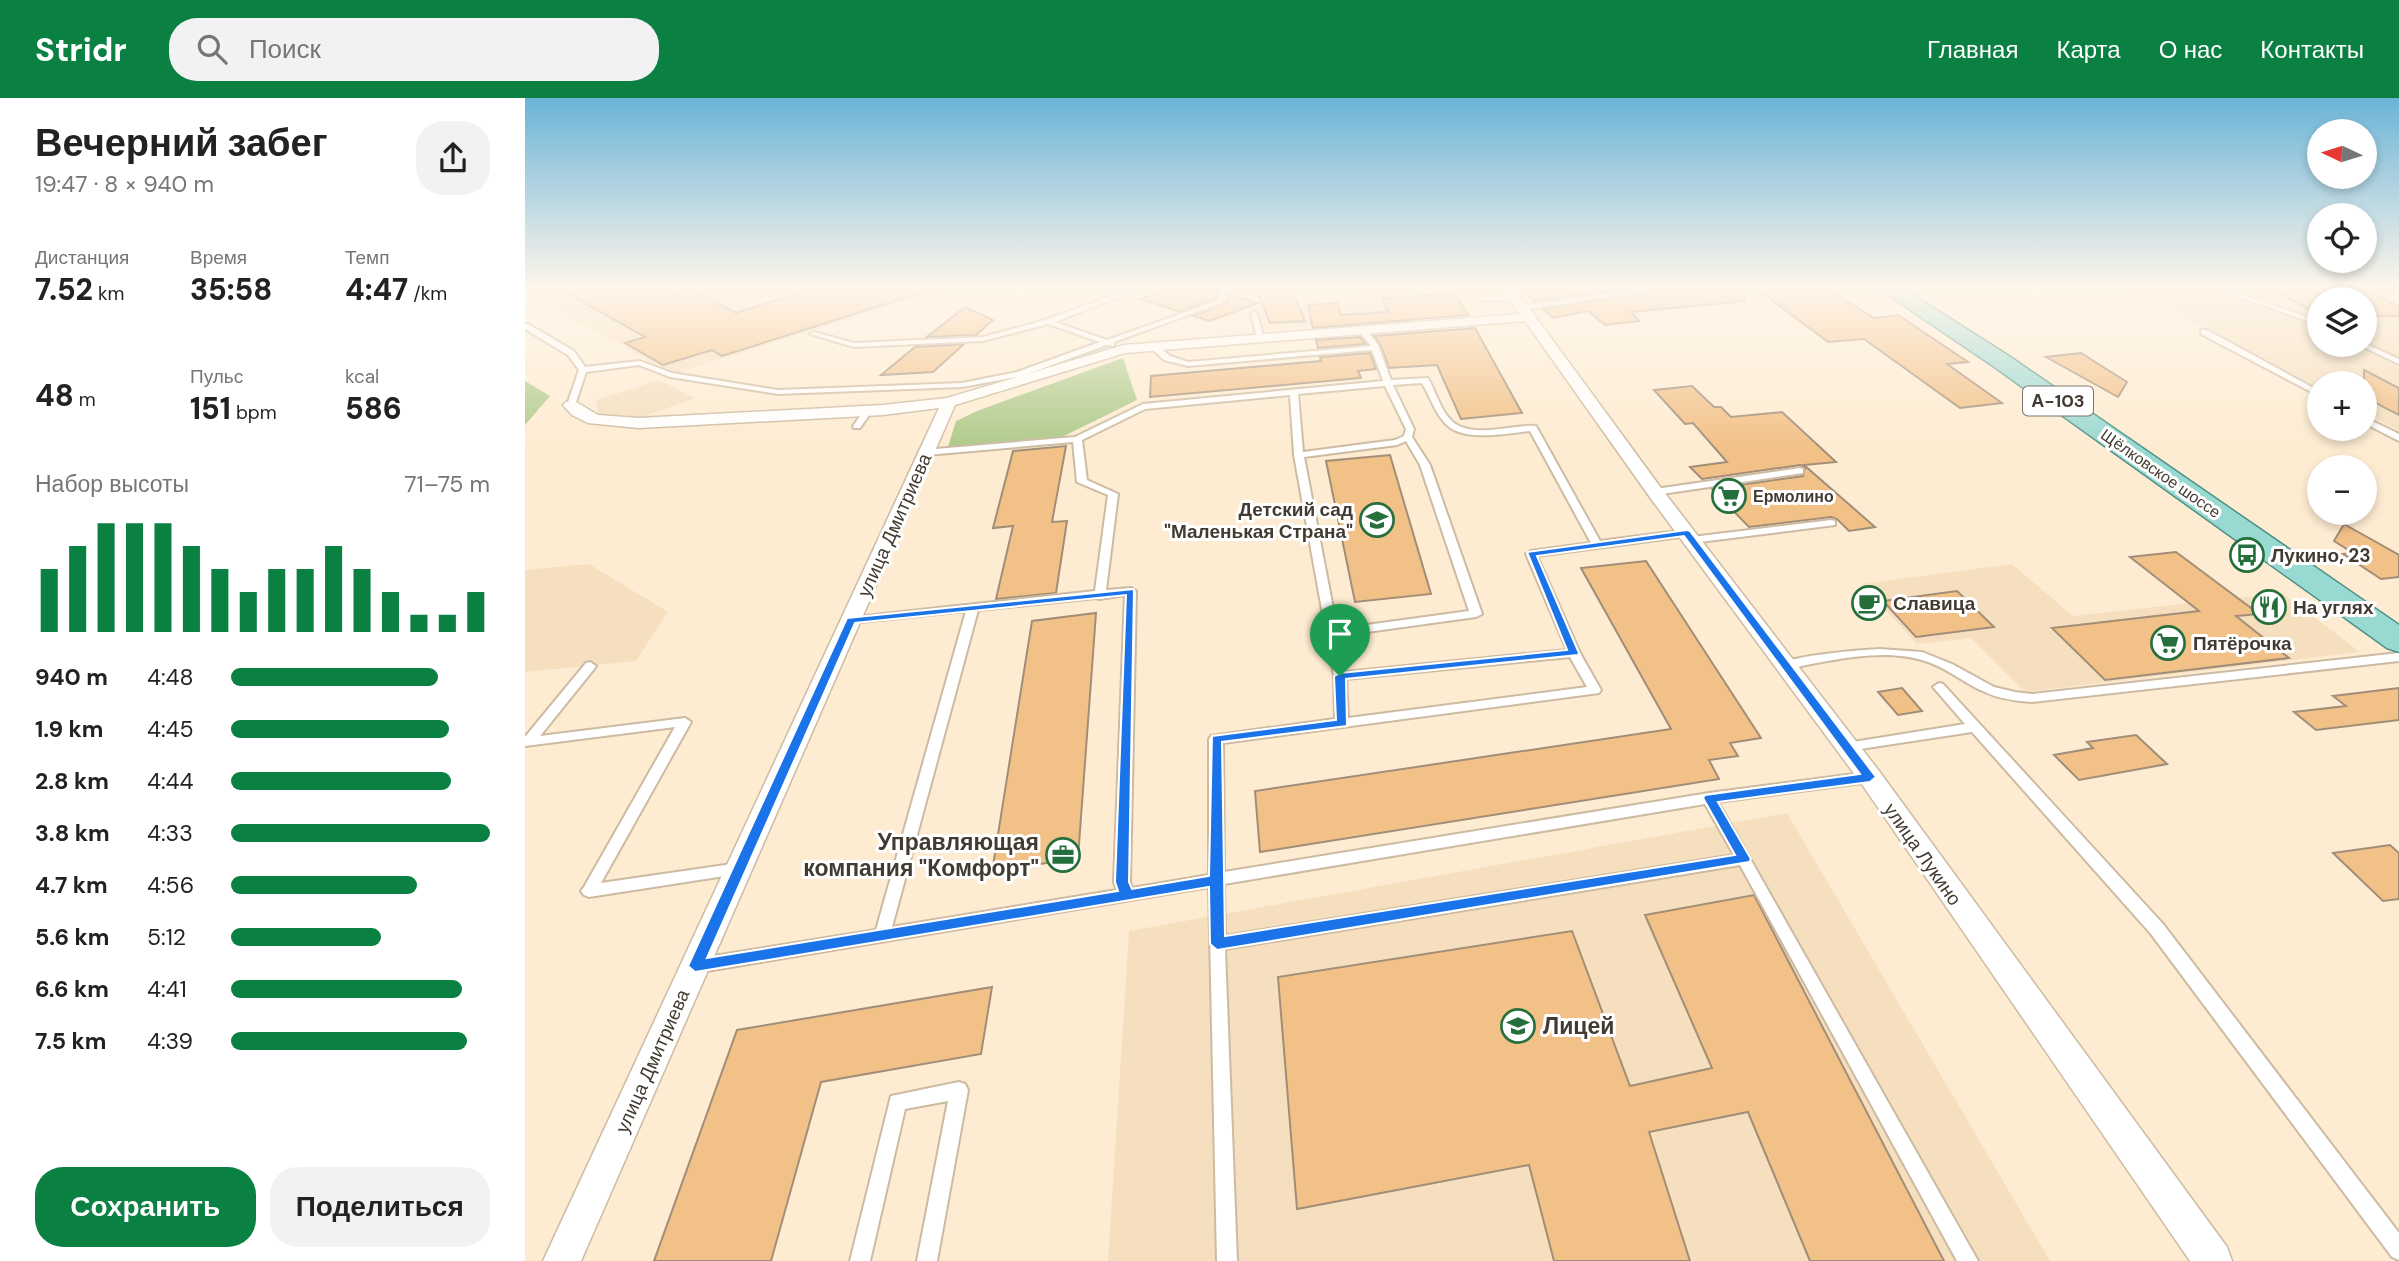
<!DOCTYPE html>
<html lang="ru">
<head>
<meta charset="utf-8">
<style>
	body { margin:0; font-family:"DM Sans",sans-serif; background:#f2f2f2; color:#222; height:100vh; display:flex; flex-direction:column; font-size:26px; white-space:nowrap }
	* { box-sizing:border-box; margin:0 }
	p { font-size:23px; color:#767676 }
	.icon { flex:none; width:38px; height:38px; fill:none; stroke:currentColor; stroke-width:2; stroke-linecap:round; stroke-linejoin:round }
	.map { position:relative; flex:1; overflow:hidden }
	.side { display:flex; flex-direction:column; background:#fff; width:525px }
	.side>* { flex:none }
	.needle { width:46px; rotate:274deg }
	.buttons { position:absolute; left:1782px; top:21px; display:grid; gap:14px }
	.buttons a { display:grid; place-items:center; width:70px; height:70px; border-radius:50%; background:#fff; box-shadow:0 4px 10px #0003; font-size:35px }
	.pin { position:absolute; display:grid; place-items:center; width:60px; height:60px; color:#fff; margin:-72px -30px; border-radius:50% 50% 50% 0; rotate:-45deg; box-shadow:0 0 7px #0007 }
	.pin .icon { rotate:45deg }
	.round { display:grid; place-items:center; flex:none; width:74px; height:74px; border-radius:28px; background:#f2f2f2 }
	.head { display:flex; align-items:center; justify-content:space-between; height:119px; padding:0 35px }
	h1 { font-size:38px; font-weight:800; line-height:52px }
	.figures { display:grid; grid-template-columns:repeat(3,1fr); gap:10px; height:119px; padding:7px 35px }
	.figures div { display:grid; align-content:center }
	.figures b { font-size:30px; font-weight:800 }
	.figures small { font-size:19px; font-weight:400 }
	.figures p { font-size:19px }
	.chart { height:196px; padding:14px 35px }
	.chart p { display:flex; justify-content:space-between }
	.chart svg { width:100%; height:126px; margin-top:7px; stroke:#0b8043; stroke-width:6 }
	.action { display:flex; gap:14px; margin-top:auto; padding:14px 35px }
	.action a { flex:1; height:80px; border-radius:28px; background:#0b8043; color:#fff; font-size:28px; font-weight:800; line-height:80px; text-align:center }
	.action a+a { background:#f2f2f2; color:#222 }
	ul { padding:0 35px; list-style:none; font-size:23px }
	li { display:grid; grid-template-columns:112px 84px 1fr; align-items:center; height:52px }
	li i { height:18px; border-radius:9px; background:#0b8043 }
	header { display:flex; align-items:center; gap:42px; box-sizing:border-box; height:98px; padding:0 35px; background:#0b8043; color:#fff }
	header strong { font-size:33px }
	nav { display:flex; gap:38px; margin-inline-start:auto; font-size:24px }
	.search { width:490px; height:63px; background:#f2f2f2; display:flex; align-items:center; gap:18px; box-sizing:border-box; padding:0 24px; border-radius:28px; color:#767676; font-size:26px }
	main { display:flex; flex:1; min-height:0 }
	.map>svg:first-child { display:block }
</style>
</head>
<body>
<header>
<strong>Stridr</strong>
<div class="search"><svg class="icon" aria-label="search" viewBox="0 0 24 24"><circle cx="10" cy="10" r="6"/><path d="M15 15l6 6"/></svg>Поиск</div>
<nav><a>Главная</a><a>Карта</a><a>О нас</a><a>Контакты</a></nav>
</header>
<main>
<section class="side">
<div class="head"><div><h1>Вечерний забег</h1><p>19:47 · 8 × 940 m</p></div><a class="round"><svg class="icon" aria-label="share" viewBox="0 0 24 24"><path d="M12 15V3M7 8l5-5 5 5M5 13v7h14v-7"/></svg></a></div>
<div class="figures">
<div><p>Дистанция</p><b>7.52<small> km</small></b></div>
<div><p>Время</p><b>35:58</b></div>
<div><p>Темп</p><b>4:47<small> /km</small></b></div>
</div>
<div class="figures">
<div><b>48<small> m</small></b></div>
<div><p>Пульс</p><b>151<small> bpm</small></b></div>
<div><p>kcal</p><b>586</b></div>
</div>
<div class="chart"><p><span>Набор высоты</span>71–75 m</p>
<svg viewBox="0 0 160 44" preserveAspectRatio="none"><path d="M5 44V22M15 44V14M25 44V6M35 44V6M45 44V6M55 44V14M65 44V22M75 44V30M85 44V22M95 44V22M105 44V14M115 44V22M125 44V30M135 44V38M145 44V38M155 44V30"/></svg>
</div>
<ul>
<li><b>940 m</b>4:48<i style="width:80%"></i></li>
<li><b>1.9 km</b>4:45<i style="width:84%"></i></li>
<li><b>2.8 km</b>4:44<i style="width:85%"></i></li>
<li><b>3.8 km</b>4:33<i style="width:100%"></i></li>
<li><b>4.7 km</b>4:56<i style="width:72%"></i></li>
<li><b>5.6 km</b>5:12<i style="width:58%"></i></li>
<li><b>6.6 km</b>4:41<i style="width:89%"></i></li>
<li><b>7.5 km</b>4:39<i style="width:91%"></i></li>
</ul>
<div class="action"><a>Сохранить</a><a>Поделиться</a></div>
</section>
<div class="map">
<svg width="1874" height="1163" viewBox="0 0 1874 1163">
	<rect width="100%" height="100%" fill="#feecd2"/>
	<path fill="#f5dfbe" fill-rule="evenodd" d="M 0,188 L 429,188 L 148,276 L 0,194 Z
		M 963,188 L 979,209 L 737,232 L 728,206 Z
		M 1603,188 L 1860,188 L 1874,203 L 1874,333 L 1839,314 L 1839,285 L 1794,285 L 1794,290 ZM 1794,201 L 1839,201 L 1839,247 L 1794,247 Z
		M 134,282 L 170,300 L 117,319 L 73,316 L 71,302 Z
		M 64,466 L 143,514 L 111,563 L 0,574 L 0,472 Z
		M 1487,466 L 1548,518 L 1757,495 L 1835,554 L 1500,594 L 1446,540 L 1392,546 L 1337,486 Z
		M 1262,715 L 1525,1163 L 583,1163 L 604,833 Z"/>
	<path fill="#aeca89" d="M 598,260 L 612,302 L 537,339 L 423,349 L 431,323 L 452,313 Z
		M 0,283 L 25,298 L 0,327 Z"/>
	<path fill="#f2c187" stroke="#a28e78" stroke-width="2" d="M 29,188 L 137,188 L 163,201 L 176,197 L 211,215 L 296,188 L 402,188 L 402,193 L 197,258 L 187,252 L 138,267 L 100,245 L 120,239 Z
		M 652,188 L 676,188 L 690,192 L 692,199 L 655,214 L 616,201 Z
		M 730,188 L 765,188 L 780,223 L 745,225 Z
		M 992,188 L 1116,188 L 1009,203 Z
		M 1160,188 L 1219,188 L 1220,203 L 1106,214 L 1114,223 L 1080,227 L 1063,213 L 1028,220 L 1018,211 Z
		M 1298,188 L 1349,220 L 1373,217 L 1443,264 L 1422,266 L 1477,305 L 1435,310 L 1339,241 L 1303,244 L 1236,194 Z
		M 1741,188 L 1794,188 L 1794,217 Z
		M 1839,191 L 1874,208 L 1874,218 L 1839,218 Z
		M 930,195 L 943,217 L 788,230 L 783,207 L 813,205 L 816,217 L 863,214 L 857,201 Z
		M 704,196 L 733,205 L 685,223 L 668,218 L 697,207 L 704,201 Z
		M 440,209 L 468,222 L 451,237 L 402,239 Z
		M 950,230 L 997,315 L 936,321 L 912,267 L 864,270 L 855,246 L 849,238 Z
		M 835,239 L 841,246 L 793,250 L 791,242 Z
		M 439,246 L 408,274 L 356,277 L 390,249 Z
		M 845,255 L 851,271 L 833,273 L 836,280 L 625,299 L 626,278 L 796,263 L 795,259 Z
		M 1556,255 L 1602,284 L 1593,299 L 1521,259 Z
		M 1839,272 L 1874,290 L 1874,317 L 1839,299 Z
		M 1167,288 L 1189,309 L 1196,309 L 1206,319 L 1257,314 L 1311,364 L 1279,367 L 1350,429 L 1324,433 L 1312,421 L 1306,419 L 1224,429 L 1187,391 L 1278,378 L 1280,369 L 1275,367 L 1177,381 L 1165,369 L 1202,364 L 1168,325 L 1160,326 L 1129,292 Z
		M 541,348 L 527,424 L 542,423 L 531,495 L 471,501 L 488,428 L 468,430 L 488,353 Z
		M 865,357 L 906,496 L 830,504 L 801,363 Z
		M 1819,426 L 1874,457 L 1874,479 L 1856,481 L 1818,456 L 1828,455 L 1809,443 Z
		M 1651,454 L 1734,516 L 1711,518 L 1764,560 L 1580,582 L 1527,530 L 1674,513 L 1605,459 Z
		M 1121,463 L 1236,640 L 1205,645 L 1213,658 L 1184,662 L 1194,681 L 735,754 L 730,693 L 1146,631 L 1056,470 Z
		M 1432,493 L 1469,529 L 1391,539 L 1358,503 Z
		M 571,515 L 553,760 L 467,774 L 507,523 Z
		M 1377,590 L 1397,613 L 1373,617 L 1353,594 Z
		M 1874,590 L 1874,622 L 1791,632 L 1769,614 L 1821,608 L 1808,598 Z
		M 1611,637 L 1642,666 L 1554,682 L 1529,657 L 1568,650 L 1562,644 Z
		M 1865,747 L 1874,755 L 1874,801 L 1858,803 L 1808,755 Z
		M 1229,797 L 1419,1163 L 1285,1163 L 1223,1014 L 1124,1034 L 1165,1163 L 1029,1163 L 1004,1067 L 772,1111 L 753,879 L 1047,833 L 1105,988 L 1187,970 L 1120,817 Z
		M 467,889 L 456,956 L 296,984 L 246,1163 L 129,1163 L 212,932 Z"/>
	<g fill="none" stroke-linecap="round" stroke-linejoin="round">
		<g stroke="#ccbba2" stroke-width="4">
			<path id="service" d="M 570,188 L 581,188 L 602,196 L 530,224 L 582,242 L 692,203 L 695,199 L 691,188 L 697,188 L 702,199 L 696,205 L 589,244 L 589,248 L 582,247 L 497,278 L 437,289 L 253,296 L 145,279 L 114,267 L 61,274 L 50,307 L 46,309 L 42,307 L 54,272 L 43,257 L 0,231 L 0,226 L 3,226 L 49,253 L 60,269 L 115,263 L 147,275 L 253,292 L 437,285 L 492,274 L 575,244 L 523,226 L 458,243 L 329,249 L 285,236 L 289,234 L 329,245 L 458,239 L 520,222 L 592,196 Z
				M 1138,188 L 1158,188 L 996,212 L 993,210 L 996,208 Z
				M 1682,188 L 1693,188 L 1794,223 L 1794,227 Z
				M 991,198 L 991,200 L 989,201 L 955,203 L 952,201 L 955,199 Z
				M 729,214 L 732,216 L 739,241 L 732,239 L 726,216 Z
				M 834,230 L 840,230 L 853,247 L 866,282 L 903,280 C 911,294 916,314 928,324 C 948,341 988,326 1011,328 L 1075,443 L 1162,432 L 1167,435 L 1162,438 L 1012,458 L 1055,555 L 1076,592 L 1074,595 L 698,645 L 699,774 L 1184,695 L 1345,674 L 1350,676 L 1352,679 L 1350,682 L 1345,684 L 1193,704 L 1453,1163 L 1432,1163 L 1215,767 L 700,851 L 712,1163 L 692,1163 L 684,789 L 170,875 L 164,873 L 162,868 L 164,863 L 170,861 L 351,832 L 441,513 L 326,525 L 322,524 L 320,522 L 322,520 L 570,493 L 583,397 L 552,384 L 548,344 L 402,357 L 398,354 L 399,352 L 550,339 L 618,306 L 858,283 L 847,252 L 663,268 L 639,262 L 624,248 L 631,246 L 645,258 L 663,264 L 846,248 L 833,232 ZM 897,285 C 905,298 911,318 923,328 C 941,344 983,335 1005,333 L 1066,445 L 1006,453 L 1001,456 L 1042,552 L 820,574 L 813,538 L 951,519 L 957,516 L 905,367 L 887,339 L 889,331 L 868,287 ZM 860,288 L 881,331 L 879,338 L 870,342 L 778,354 L 773,296 ZM 765,297 L 769,357 L 809,578 L 810,621 L 686,638 L 684,641 L 684,777 L 607,790 L 605,784 L 611,493 L 606,490 L 581,492 L 593,396 L 562,382 L 557,342 L 620,311 ZM 881,343 L 895,367 L 944,513 L 812,531 L 779,359 L 872,347 ZM 600,497 L 589,784 L 592,792 L 367,829 L 453,512 L 571,500 L 575,501 ZM 1045,559 L 1062,589 L 823,620 L 821,581 ZM 1180,706 L 1209,757 L 700,838 L 699,786 Z
				M 1676,232 L 1682,232 L 1794,293 L 1794,298 L 1676,236 Z
				M 1839,245 L 1874,261 L 1874,266 L 1834,247 L 1839,247 Z
				M 340,311 L 347,313 L 335,330 L 329,330 L 328,328 Z
				M 1839,319 L 1874,336 L 1874,343 L 1839,325 Z
				M 1275,370 L 1278,371 L 1278,375 L 1130,397 L 1125,394 L 1130,391 Z
				M 1306,422 L 1310,423 L 1310,427 L 1167,445 L 1162,442 L 1167,439 Z
				M 1355,551 L 1397,554 L 1427,566 L 1469,589 L 1490,594 L 1507,596 L 1874,555 L 1874,563 L 1507,604 C 1491,603 1475,601 1460,594 C 1440,586 1424,571 1403,564 C 1359,548 1305,563 1260,571 L 1254,567 C 1267,557 1336,552 1355,551 Z
				M 65,564 L 71,568 L 69,571 L 15,638 L 160,620 L 166,624 L 76,785 L 214,765 L 219,767 L 221,771 L 219,775 L 64,799 L 59,797 L 56,793 L 59,789 L 150,629 L 0,648 L 0,639 L 61,565 Z
				M 1414,585 L 1418,586 L 1638,826 L 1874,1135 L 1874,1162 L 1867,1159 L 1626,836 L 1447,634 L 1322,653 L 1317,652 L 1315,649 L 1317,646 L 1322,645 L 1440,626 L 1408,589 Z
				M 434,984 L 440,986 L 443,992 L 412,1163 L 392,1163 L 423,1003 L 380,1011 L 345,1163 L 325,1163 L 366,998 Z"/>
		</g>
		<g stroke="#ccbba2" stroke-width="3">
			<path id="minor" d="M 975,188 L 988,188 L 1136,390 L 1354,673 L 1702,1149 L 1707,1163 L 1665,1163 L 1336,685 L 1124,398 L 1000,223 L 600,255 L 430,307 L 56,1163 L 18,1163 L 414,310 L 358,317 L 114,330 L 63,325 L 47,317 L 38,307 L 41,304 L 51,304 L 73,317 L 114,320 L 358,307 L 422,300 L 599,247 L 994,216 Z"/>
		</g>
		<g stroke="#4d9186" stroke-width="3">
			<path id="primary" d="M 1350,188 L 1374,188 L 1484,258 L 1874,527 L 1874,554 L 1862,550 L 1468,268 Z"/>
		</g>
		<use href="#service" fill="#fff" fill-rule="evenodd"/>
		<use href="#minor" fill="#fff" fill-rule="evenodd"/>
		<use href="#primary" fill="#98d9d2" fill-rule="evenodd"/>
	</g>
	<linearGradient id="sky" x2="0" y2="1"><stop stop-color="#6bb4d7"/><stop offset="0.54" stop-color="#fff6eb"/><stop offset="1" stop-color="#fff6eb" stop-opacity="0"/></linearGradient>
	<rect width="1874" height="351" fill="url(#sky)"/>
	<path fill="#1a73e8" stroke="#fff" stroke-width="2" fill-rule="evenodd" d="M 1162,432 L 1165,433 L 1351,679 L 1345,684 L 1193,704 L 1226,761 L 1224,764 L 692,852 L 685,846 L 684,789 L 170,874 L 163,868 L 322,520 L 609,491 L 604,784 L 607,791 L 684,778 L 687,638 L 811,622 L 809,578 L 815,575 L 1042,552 L 1002,454 ZM 1159,438 L 1335,676 L 1180,697 L 1178,700 L 1210,757 L 700,838 L 697,644 L 822,628 L 821,581 L 1053,557 L 1054,555 L 1012,458 ZM 601,497 L 590,784 L 593,793 L 182,860 L 330,525 Z"/>
	<defs>
		<g id="supermarket-ring" transform="scale(1.75)"><circle r="9.5" fill="#fff" stroke="#256f3d" stroke-width="1.5"/><path d="M-6-5.5h2.5l.6 2H6L4.5 2H-2.5L-4.4-4H-6ZM-1.5 3.2a1.3 1.3 0 1 0 .1 0ZM3 3.2a1.3 1.3 0 1 0 .1 0Z" fill="#256f3d"/></g>
		<g id="school-ring" transform="scale(1.75)"><circle r="9.5" fill="#fff" stroke="#256f3d" stroke-width="1.5"/><path d="M0-5L7-2L0 1L-7-2ZM-4 1L0 2.5L4 1V4Q0 6-4 4Z" fill="#256f3d"/></g>
		<g id="bus-ring" transform="scale(1.75)"><circle r="9.5" fill="#fff" stroke="#256f3d" stroke-width="1.5"/><path d="M-5-6H5V4H4V6H2V4H-2V6H-4V4H-5ZM-3.5-4V0h7V-4ZM-3.5 1.2v1.5H-2V1.2ZM2 1.2v1.5H3.5V1.2Z" fill="#256f3d"/></g>
		<g id="cafe-ring" transform="scale(1.75)"><circle r="9.5" fill="#fff" stroke="#256f3d" stroke-width="1.5"/><path d="M-5.5-4.5H6V0H3Q3 3.5 0 3.5H-2.5Q-5.5 3.5-5.5 0ZM3-3.2v2h1.7v-2ZM-6 4.5H4V6H-6Z" fill="#256f3d"/></g>
		<g id="restaurant-ring" transform="scale(1.75)"><circle r="9.5" fill="#fff" stroke="#256f3d" stroke-width="1.5"/><path d="M-5-6h1v4h1v-4h1v4h1v-4h1v5L-1.5 .5V6h-2V.5L-5-1ZM5-6V6H3V1.5H1.5Q1.5-4 5-6Z" fill="#256f3d"/></g>
		<g id="office-ring" transform="scale(1.75)"><circle r="9.5" fill="#fff" stroke="#256f3d" stroke-width="1.5"/><path d="M-6-3h4V-5.5h4V-3h4V5H-6ZM-1-4.5V-3h2v-1.5ZM-6 0V1H6V0Z" fill="#256f3d"/></g>
	</defs>
	<g fill-rule="evenodd">
		<use href="#supermarket-ring" x="1204" y="398"/>
		<use href="#school-ring" x="852" y="422"/>
		<use href="#bus-ring" x="1722" y="457"/>
		<use href="#cafe-ring" x="1344" y="505"/>
		<use href="#restaurant-ring" x="1744" y="509"/>
		<use href="#supermarket-ring" x="1643" y="545"/>
		<use href="#office-ring" x="538" y="757"/>
		<use href="#school-ring" x="993" y="928"/>
	</g>
	<g text-anchor="middle" stroke-width="6" stroke-linejoin="round" paint-order="stroke">
		<g font-size="16" fill="#423b31" stroke="#fff">
			<text transform="translate(1636 375) rotate(35)" y="6">Щёлковское шоссе</text>
		</g>
		<g font-size="16" font-weight="bold" fill="#423b31" stroke="#fff" text-anchor="start">
			<text x="1228" y="404">Ермолино</text>
		</g>
		<rect fill="#fff" stroke="#7b766f" stroke-width="2" x="1498" y="288.5" width="70" height="29" rx="5"/>
		<g font-size="18" font-weight="bold" fill="#423b31">
			<text x="1533" y="309">А-103</text>
		</g>
		<g font-size="19" font-weight="bold" fill="#423b31" stroke="#fff" text-anchor="start">
			<text x="828" y="418" text-anchor="end">Детский сад<tspan x="828" dy="22">"Маленькая Страна"</tspan></text>
			<text x="1746" y="464">Лукино, 23</text>
			<text x="1368" y="512">Славица</text>
			<text x="1768" y="516">На углях</text>
			<text x="1668" y="552">Пятёрочка</text>
		</g>
		<g font-size="19" fill="#423b31" stroke="#fff">
			<text transform="translate(369 427) rotate(-66)" y="7">улица Дмитриева</text>
			<text transform="translate(1398 756) rotate(55)" y="7">улица Лукино</text>
			<text transform="translate(127 963) rotate(-66)" y="7">улица Дмитриева</text>
		</g>
		<g font-size="23" font-weight="bold" fill="#423b31" stroke="#fff" text-anchor="end">
			<text x="514" y="752">Управляющая<tspan x="514" dy="26">компания "Комфорт"</tspan></text>
			<text x="1018" y="936" text-anchor="start">Лицей</text>
		</g>
	</g>
</svg>
<div class="buttons">
<a><svg class="needle" viewBox="-14 -14 28 28"><path d="M0-13l5 13h-10z" fill="#e53935"/><path d="M0 13l5-13h-10z" fill="#767676"/></svg></a>
<a><svg class="icon" aria-label="locate" viewBox="0 0 24 24"><circle cx="12" cy="12" r="6"/><path d="M12 2v4M12 18v4M2 12h4M18 12h4"/></svg></a>
<a><svg class="icon" aria-label="layers" viewBox="0 0 24 24"><path d="M12 4l9 5-9 5-9-5zM3 14l9 5 9-5"/></svg></a>
<a>+</a>
<a>−</a>
</div>
<div class="pin" style="left:815px;top:578px;background:#1e9e55"><svg class="icon" aria-label="arrive" viewBox="0 0 24 24"><path d="M6 21V4h12l-3 4 3 4H6"/></svg></div>
</div>
</main>
</body>
</html>
